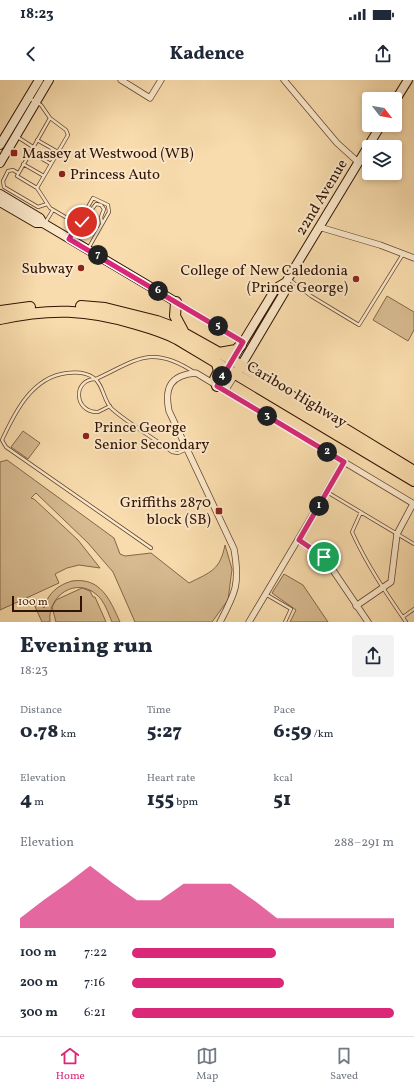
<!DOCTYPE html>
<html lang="en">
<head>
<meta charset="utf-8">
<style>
	body { margin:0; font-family:Vollkorn,serif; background:#f2f2f3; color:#1f2937; height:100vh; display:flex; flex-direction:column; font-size:15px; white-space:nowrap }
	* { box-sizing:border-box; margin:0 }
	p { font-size:13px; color:#747a83 }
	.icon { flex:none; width:22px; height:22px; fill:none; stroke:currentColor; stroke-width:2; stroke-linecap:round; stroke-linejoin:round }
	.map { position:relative; height:542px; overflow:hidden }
	.drawer { display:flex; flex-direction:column; background:#fff; flex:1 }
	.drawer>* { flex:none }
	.needle { width:26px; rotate:121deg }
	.fabs { position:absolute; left:362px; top:12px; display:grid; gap:8px }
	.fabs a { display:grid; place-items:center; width:40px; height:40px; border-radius:4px; background:#fff; box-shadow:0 2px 6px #0003; font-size:20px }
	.scale { position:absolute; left:12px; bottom:10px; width:70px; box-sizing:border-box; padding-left:4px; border:2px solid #311302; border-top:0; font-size:11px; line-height:14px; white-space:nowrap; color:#311302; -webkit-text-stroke:3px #fbe8ca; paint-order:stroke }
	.pin { position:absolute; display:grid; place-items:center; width:34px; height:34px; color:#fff; margin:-17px; border:2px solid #fff; border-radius:50%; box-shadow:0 1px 4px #0007 }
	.km { position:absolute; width:20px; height:20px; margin:-10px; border-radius:50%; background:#222; color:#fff; font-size:11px; line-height:20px; text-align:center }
	.round { display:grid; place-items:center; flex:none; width:42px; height:42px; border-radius:4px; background:#f2f2f3 }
	.head { display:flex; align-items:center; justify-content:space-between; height:68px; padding:0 20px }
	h1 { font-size:22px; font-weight:800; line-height:30px }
	.stats { display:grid; grid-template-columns:repeat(3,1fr); gap:6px; height:68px; padding:4px 20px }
	.stats div { display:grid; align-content:center }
	.stats b { font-size:20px; font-weight:800 }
	.stats small { font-size:11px; font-weight:400 }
	.stats p { font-size:11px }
	.chart { height:112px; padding:8px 20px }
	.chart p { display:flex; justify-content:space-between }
	.chart svg { width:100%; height:72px; margin-top:4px; fill:#db2777; opacity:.7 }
	ul { padding:0 20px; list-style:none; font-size:13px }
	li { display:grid; grid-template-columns:64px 48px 1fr; align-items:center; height:30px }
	li i { height:10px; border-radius:5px; background:#db2777 }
	.status { display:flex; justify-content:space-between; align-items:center; height:28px; padding:0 20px; background:#fff; direction:ltr }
	.status svg { height:11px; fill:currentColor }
	header { display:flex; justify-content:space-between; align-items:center; height:52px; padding:0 20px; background:#fff; font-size:18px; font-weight:800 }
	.tabs { display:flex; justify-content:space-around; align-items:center; height:56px; border-top:1px solid #e0e1e3; background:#fff; font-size:11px; color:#747a83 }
	.tabs a { display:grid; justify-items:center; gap:2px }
	.tabs .selected { color:#db2777 }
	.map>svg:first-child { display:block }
</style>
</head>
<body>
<div class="status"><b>18:23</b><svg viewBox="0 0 49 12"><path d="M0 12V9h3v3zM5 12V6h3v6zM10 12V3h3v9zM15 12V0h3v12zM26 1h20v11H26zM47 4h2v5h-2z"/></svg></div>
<header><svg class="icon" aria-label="back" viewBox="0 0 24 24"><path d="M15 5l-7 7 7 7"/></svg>Kadence<svg class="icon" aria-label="share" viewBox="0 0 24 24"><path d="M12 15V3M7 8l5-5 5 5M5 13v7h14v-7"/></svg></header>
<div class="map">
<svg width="414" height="542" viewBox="0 0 414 542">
	<rect width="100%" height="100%" fill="#f9dcad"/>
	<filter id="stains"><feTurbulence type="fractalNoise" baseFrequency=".005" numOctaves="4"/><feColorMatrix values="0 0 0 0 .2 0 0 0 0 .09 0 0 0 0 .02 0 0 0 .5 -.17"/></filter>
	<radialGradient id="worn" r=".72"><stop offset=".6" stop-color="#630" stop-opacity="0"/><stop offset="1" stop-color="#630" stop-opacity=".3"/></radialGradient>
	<path fill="#d7ba90" stroke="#846649" d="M 387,216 L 414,232 L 414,250 L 408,261 L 373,240 Z
		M 23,351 L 40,363 L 28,379 L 11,367 Z
		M 7,380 L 114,458 L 120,474 L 125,476 L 151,473 L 189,503 C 211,492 220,490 225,465 L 232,489 L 228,520 L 212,542 L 135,542 L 113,492 L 88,463 L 36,413 L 31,418 L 34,419 L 78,460 L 100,488 L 79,485 L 67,488 L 55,494 L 59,503 L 0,530 L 0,382 Z
		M 284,494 L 303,505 L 328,542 L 290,542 L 296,530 L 272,513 Z
		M 72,501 C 101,497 110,520 120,542 L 112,542 C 108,533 105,522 97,515 C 76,496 47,516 50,542 L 42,542 L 33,522 L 39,519 L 44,528 C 48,513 58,505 72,501 Z
		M 82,508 L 90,511 L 93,517 L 95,517 L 106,542 L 56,542 L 52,527 L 56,520 Z"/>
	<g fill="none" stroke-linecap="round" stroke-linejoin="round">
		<g stroke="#63452d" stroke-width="4">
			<path id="lane" d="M 29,18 L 41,25 L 50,38 L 66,50 L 68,55 L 37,108
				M 50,38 L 17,96 L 37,108 L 50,128 L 67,138
				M 16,56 L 33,67
				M 37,60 L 58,72
				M 30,72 L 51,84
				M 23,84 L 44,96
				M 18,93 L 13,90 L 8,91 L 3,101 L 4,107 L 38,127 L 47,124
				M 45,143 L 53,130
				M 78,144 L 82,142 L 96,124 L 101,125 L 104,129 L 101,137 L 102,143
				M 70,158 L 93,118 L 108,125 L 109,132 L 88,169
				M 290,200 L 311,216 L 359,245 L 403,174
				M 110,326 L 98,332 C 74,333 72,299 96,299 C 137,280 151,264 194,292
				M 327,412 L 414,464
				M 361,432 L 352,452 C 367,485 386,513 406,542
				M 151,468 L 6,367 L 2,360 C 15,332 32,297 67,293 C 76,292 86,292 94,298 C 104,305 103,321 112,329 C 129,344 154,358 172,372 L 178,373 L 187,369
				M 267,515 L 291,529 L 285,542
				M 403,537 L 414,529"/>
		</g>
		<g stroke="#63452d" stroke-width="7">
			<path id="street" d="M 121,0 L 150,18 L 161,0
				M 284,0 L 337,63 L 358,82
				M 319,147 L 380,165 L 414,178
				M 176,222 L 243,262
				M 217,305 L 226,290
				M 225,311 L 235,295
				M 299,460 L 324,477 L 368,542
				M 356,526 L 391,502 L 397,454 L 413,424
				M 220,542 C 236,512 240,503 234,469 L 169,331 C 164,307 171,295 196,293 L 414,424
				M 249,542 L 344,382"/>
		</g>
		<g stroke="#311302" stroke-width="10">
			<path id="secondary" d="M 395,21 L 408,0
				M 0,65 L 39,0
				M 0,83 L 49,0
				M 0,114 L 40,138 L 43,143
				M 0,122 L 36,143 L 43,143 L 176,222
				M 239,289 L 284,213 L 286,202 L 381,45
				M 226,290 L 276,208 L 286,202"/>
		</g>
		<g stroke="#311302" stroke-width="12">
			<path id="highway" d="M 176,222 L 175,236 L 183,251
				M 81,226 L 105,228 L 157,241 L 173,247 L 232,280 L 414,391
				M 0,231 L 30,227
				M 0,239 C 50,228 87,229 136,244 C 150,248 164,252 177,259 L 414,401
				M 219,273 L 236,270 L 241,265
				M 217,306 L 215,299 L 219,291 L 217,284"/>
		</g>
		<use href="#lane" stroke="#fbe8ca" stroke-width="2.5"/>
		<use href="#street" stroke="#fbe8ca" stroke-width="5.5"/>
		<use href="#secondary" stroke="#fbe8ca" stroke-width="8"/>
		<use href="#highway" stroke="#f9dcad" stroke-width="10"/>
	</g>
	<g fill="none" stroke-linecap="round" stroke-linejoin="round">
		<g stroke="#fff" stroke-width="8">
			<path id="route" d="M 82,142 L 78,144 L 69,159 L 243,262 L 217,306 L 344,382 L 299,460 L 324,477"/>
		</g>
		<use href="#route" stroke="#db2777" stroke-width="5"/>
	</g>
	<g fill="#8f2418" stroke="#fbe8ca" stroke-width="1.5">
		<rect x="10" y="69" width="8" height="8" rx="2"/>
		<circle cx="62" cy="94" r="4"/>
		<circle cx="81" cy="188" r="4"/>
		<circle cx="356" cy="199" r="4"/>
		<circle cx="86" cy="356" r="4"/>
		<rect x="215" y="427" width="8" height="8" rx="2"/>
	</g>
	<g text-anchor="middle" stroke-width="4" stroke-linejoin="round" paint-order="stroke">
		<g font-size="15" fill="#311302" stroke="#fbe8ca" text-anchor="start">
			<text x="22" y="78">Massey at Westwood (WB)</text>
			<text x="70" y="99">Princess Auto</text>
			<text x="73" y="193" text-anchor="end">Subway</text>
			<text x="348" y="195" text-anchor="end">College of New Caledonia<tspan x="348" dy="17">(Prince George)</tspan></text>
			<text x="94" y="352">Prince George<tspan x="94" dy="17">Senior Secondary</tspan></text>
			<text x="211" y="427" text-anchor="end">Griffiths 2870<tspan x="211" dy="17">block (SB)</tspan></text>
		</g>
		<g font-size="15" fill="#311302" stroke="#fbe8ca">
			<text transform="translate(321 117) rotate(-59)" y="5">22nd Avenue</text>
			<text transform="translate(297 314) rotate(31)" y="5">Cariboo Highway</text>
		</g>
	</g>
	<rect width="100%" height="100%" filter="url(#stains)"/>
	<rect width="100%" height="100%" fill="url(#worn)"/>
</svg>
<div class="fabs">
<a><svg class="needle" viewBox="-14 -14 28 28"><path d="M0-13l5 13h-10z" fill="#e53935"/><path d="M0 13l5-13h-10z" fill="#747a83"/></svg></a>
<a><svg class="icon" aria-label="layers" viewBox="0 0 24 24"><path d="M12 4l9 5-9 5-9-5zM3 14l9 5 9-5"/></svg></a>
</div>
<div class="scale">100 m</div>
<div class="pin" style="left:324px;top:477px;background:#1e9e55"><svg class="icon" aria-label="arrive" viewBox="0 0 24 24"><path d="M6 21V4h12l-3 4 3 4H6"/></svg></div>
<div class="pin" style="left:82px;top:142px;background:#d93025"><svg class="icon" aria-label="check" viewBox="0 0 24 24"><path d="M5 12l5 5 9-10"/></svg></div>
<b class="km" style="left:319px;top:426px">1</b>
<b class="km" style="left:327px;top:372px">2</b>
<b class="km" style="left:267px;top:336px">3</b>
<b class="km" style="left:222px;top:296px">4</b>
<b class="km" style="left:218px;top:246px">5</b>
<b class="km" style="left:158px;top:211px">6</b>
<b class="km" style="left:98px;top:175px">7</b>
</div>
<section class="drawer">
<div class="head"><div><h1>Evening run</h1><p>18:23</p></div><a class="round"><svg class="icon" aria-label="share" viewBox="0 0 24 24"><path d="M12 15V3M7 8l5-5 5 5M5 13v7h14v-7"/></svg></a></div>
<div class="stats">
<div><p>Distance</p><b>0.78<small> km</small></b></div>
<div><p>Time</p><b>5:27</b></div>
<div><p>Pace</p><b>6:59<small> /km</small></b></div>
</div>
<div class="stats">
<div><p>Elevation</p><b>4<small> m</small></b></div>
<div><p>Heart rate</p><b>155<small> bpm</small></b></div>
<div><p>kcal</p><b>51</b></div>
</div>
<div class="chart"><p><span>Elevation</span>288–291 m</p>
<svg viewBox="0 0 160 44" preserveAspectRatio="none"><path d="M0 44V38L10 27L20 17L30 6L40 17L50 27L60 27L70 17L80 17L90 17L100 27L110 38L120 38L130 38L140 38L150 38L160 38V44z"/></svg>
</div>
<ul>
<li><b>100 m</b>7:22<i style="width:55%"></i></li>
<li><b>200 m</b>7:16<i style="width:58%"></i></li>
<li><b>300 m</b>6:21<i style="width:100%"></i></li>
</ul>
</section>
<nav class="tabs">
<a class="selected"><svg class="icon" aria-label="home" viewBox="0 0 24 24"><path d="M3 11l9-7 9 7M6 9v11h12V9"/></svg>Home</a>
<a><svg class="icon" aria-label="map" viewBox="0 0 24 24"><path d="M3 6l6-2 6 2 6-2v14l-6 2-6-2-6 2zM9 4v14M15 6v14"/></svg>Map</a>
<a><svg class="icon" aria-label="saved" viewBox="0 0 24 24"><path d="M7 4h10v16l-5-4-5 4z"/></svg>Saved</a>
</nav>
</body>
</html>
